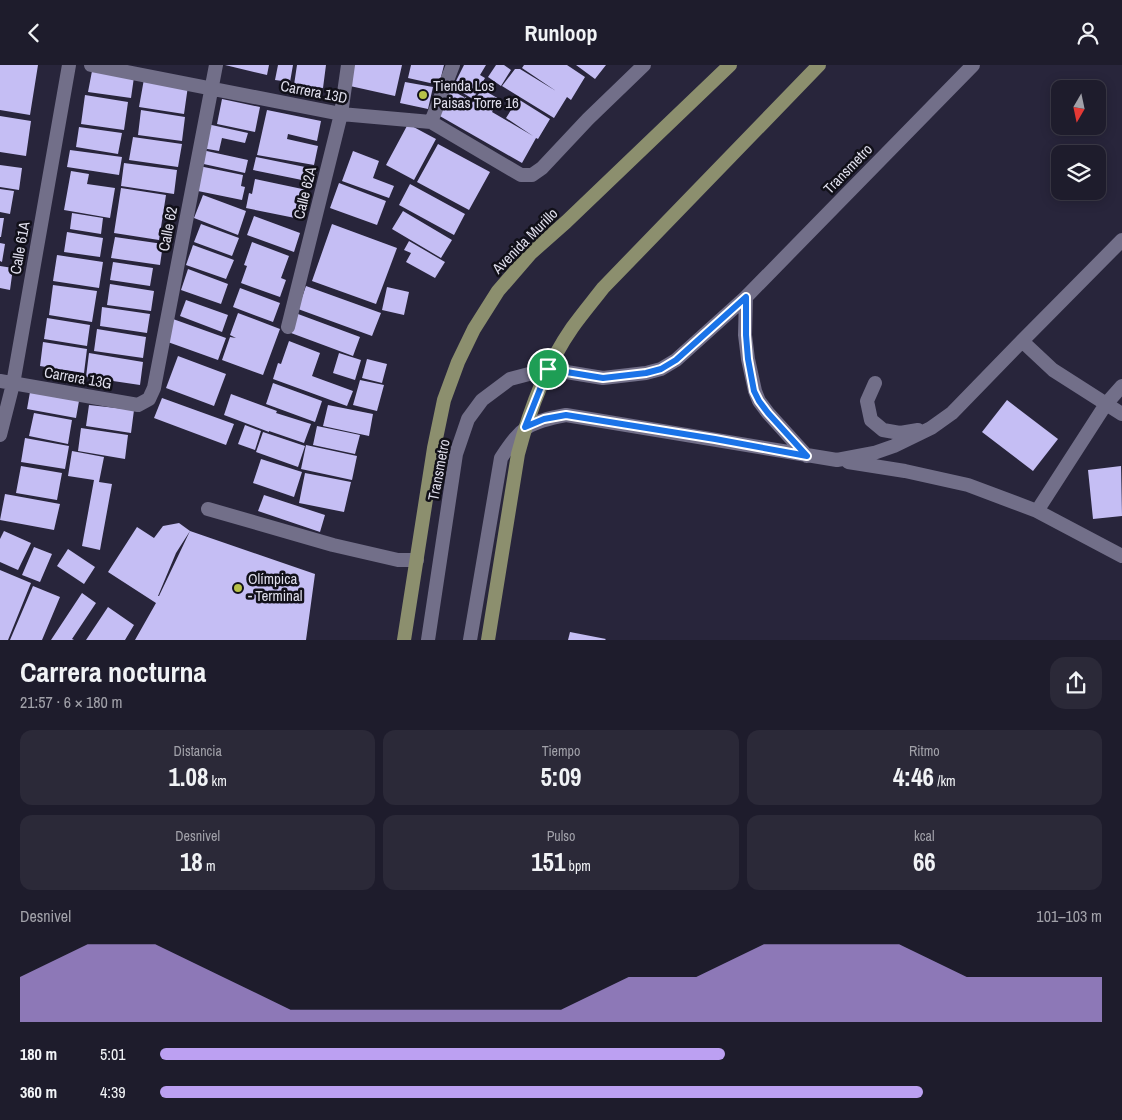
<!DOCTYPE html>
<html lang="es">
<head>
<meta charset="utf-8">
<style>
	body { margin:0; font-family:"Archivo Narrow",sans-serif; background:#2b2938; color:#f1f3f6; height:100vh; display:flex; flex-direction:column; font-size:19px; white-space:nowrap }
	* { box-sizing:border-box; margin:0 }
	p { font-size:16px; color:#a1a1a9 }
	.icon { flex:none; width:28px; height:28px; fill:none; stroke:currentColor; stroke-width:2; stroke-linecap:round; stroke-linejoin:round }
	.map { position:relative; height:575px; overflow:hidden }
	.panel { display:flex; flex-direction:column; background:#1e1c2c; flex:1 }
	.panel>* { flex:none }
	.needle { width:32px; rotate:189deg }
	.tools { position:absolute; left:1051px; top:15px; display:grid; gap:10px }
	.tools a { display:grid; place-items:center; width:55px; height:55px; border-radius:10px; background:#1e1c2c; box-shadow:0 2px 12px #0003,0 0 0 1px #3c3a48; font-size:25px }
	.pin { position:absolute; display:grid; place-items:center; width:42px; height:42px; color:#fff; margin:-21px; border:2px solid #fff; border-radius:50%; box-shadow:0 1px 5px #0007 }
	.round { display:grid; place-items:center; flex:none; width:52px; height:52px; border-radius:15px; background:#2b2938 }
	.headline { display:flex; align-items:center; justify-content:space-between; height:85px; padding:0 20px }
	h1 { font-size:28px; font-weight:700; line-height:38px }
	.stats { display:grid; grid-template-columns:repeat(3,1fr); gap:8px; height:85px; padding:5px 20px }
	.stats div { display:grid; align-content:center; border-radius:12px; background:#2b2938; text-align:center }
	.stats b { font-size:25px; font-weight:700 }
	.stats small { font-size:14px; font-weight:400 }
	.stats p { font-size:14px }
	.chart { height:140px; padding:10px 20px }
	.chart p { display:flex; justify-content:space-between }
	.chart svg { width:100%; height:90px; margin-top:5px; fill:#bca0f2; opacity:.7 }
	ul { padding:0 20px; list-style:none; font-size:16px }
	li { display:grid; grid-template-columns:80px 60px 1fr; align-items:center; height:38px }
	li i { height:12px; border-radius:6px; background:#bca0f2 }
	header { display:flex; justify-content:space-between; align-items:center; height:65px; padding:0 20px; background:#1e1c2c; font-size:22px; font-weight:700 }
	.map>svg:first-child { display:block }
</style>
</head>
<body>
<header><svg class="icon" aria-label="back" viewBox="0 0 24 24"><path d="M15 5l-7 7 7 7"/></svg>Runloop<svg class="icon" aria-label="person" viewBox="0 0 24 24"><circle cx="12" cy="8" r="4"/><path d="M4 21q1-7 8-7t8 7"/></svg></header>
<div class="map">
<svg width="1122" height="575" viewBox="0 0 1122 575">
	<rect width="100%" height="100%" fill="#28253b"/>
	<path fill="#c5bef4" fill-rule="evenodd" d="M 0,0 L 38,0 L 30,50 L 0,45 Z
		M 225,0 L 269,0 L 267,10 Z
		M 278,0 L 293,0 L 290,17 L 275,15 Z
		M 297,0 L 326,0 L 323,23 L 294,20 Z
		M 354,0 L 402,0 L 395,31 L 350,21 Z
		M 411,0 L 444,0 L 439,20 L 408,13 Z
		M 464,0 L 486,0 L 480,10 L 485,13 L 473,34 L 453,22 Z
		M 496,0 L 504,0 L 511,5 L 501,21 L 488,12 Z
		M 524,0 L 567,0 L 585,12 L 571,35 L 567,32 L 554,53 L 502,21 L 515,4 L 520,4 L 556,26 L 522,3 Z
		M 576,0 L 606,0 L 595,14 Z
		M 92,6 L 134,12 L 131,33 L 88,27 Z
		M 144,14 L 188,21 L 184,49 L 139,42 Z
		M 405,17 L 433,22 L 428,44 L 400,38 Z
		M 482,24 L 499,34 L 492,47 L 533,71 L 506,53 L 518,34 L 550,54 L 538,74 L 536,73 L 522,98 L 438,50 L 451,25 L 464,32 L 461,40 L 465,32 L 473,37 Z
		M 85,30 L 128,37 L 124,65 L 81,59 Z
		M 222,34 L 260,42 L 255,67 L 217,59 Z
		M 141,45 L 185,52 L 182,76 L 138,70 Z
		M 267,45 L 321,56 L 317,76 L 288,69 L 287,74 L 318,81 L 314,100 L 257,90 Z
		M 0,51 L 31,56 L 26,91 L 0,87 Z
		M 207,59 L 248,68 L 245,78 L 222,73 L 219,86 L 202,83 Z
		M 408,59 L 436,74 L 414,115 L 386,100 Z
		M 79,62 L 122,68 L 118,89 L 76,82 Z
		M 133,72 L 182,79 L 178,102 L 129,95 Z
		M 438,79 L 490,107 L 469,145 L 417,117 Z
		M 70,85 L 122,92 L 119,110 L 67,102 Z
		M 202,85 L 248,95 L 245,108 L 199,98 Z
		M 353,86 L 379,96 L 373,113 L 394,121 L 389,133 L 342,116 Z
		M 256,92 L 305,102 L 302,115 L 253,105 Z
		M 124,98 L 177,105 L 174,129 L 121,121 Z
		M 0,100 L 22,103 L 19,125 L 0,122 Z
		M 199,101 L 243,110 L 241,121 L 245,122 L 242,135 L 193,125 Z
		M 71,106 L 89,109 L 87,119 L 115,123 L 110,153 L 64,145 Z
		M 255,114 L 307,125 L 300,154 L 246,143 L 249,128 L 252,129 Z
		M 339,118 L 386,136 L 377,160 L 330,143 Z
		M 410,119 L 465,149 L 454,170 L 399,140 Z
		M 121,123 L 166,130 L 159,175 L 114,168 Z
		M 0,124 L 14,126 L 10,149 L 0,147 Z
		M 203,130 L 246,146 L 238,170 L 194,153 Z
		M 403,146 L 452,175 L 441,193 L 392,164 Z
		M 72,148 L 103,153 L 101,169 L 70,164 Z
		M 254,151 L 300,168 L 294,187 L 247,170 Z
		M 0,153 L 4,153 L 1,172 L 0,172 Z
		M 201,159 L 239,173 L 232,191 L 194,177 Z
		M 332,159 L 397,183 L 376,239 L 312,216 Z
		M 67,167 L 103,173 L 100,192 L 64,187 Z
		M 115,172 L 163,179 L 160,200 L 111,193 Z
		M 409,176 L 445,197 L 435,213 L 406,197 L 411,188 L 404,185 Z
		M 252,177 L 289,191 L 281,213 L 286,215 L 280,232 L 241,218 L 247,201 L 244,200 Z
		M 0,178 L 5,179 L 2,197 L 0,196 Z
		M 193,180 L 234,195 L 226,214 L 186,200 Z
		M 57,190 L 103,197 L 99,223 L 53,216 Z
		M 113,197 L 153,203 L 150,221 L 110,215 Z
		M 0,201 L 13,203 L 10,225 L 0,223 Z
		M 188,204 L 228,219 L 221,239 L 181,225 Z
		M 110,219 L 154,226 L 151,246 L 107,240 Z
		M 53,220 L 97,226 L 92,257 L 49,250 Z
		M 306,221 L 381,248 L 372,271 L 298,244 Z
		M 387,222 L 409,227 L 404,250 L 382,245 Z
		M 240,223 L 280,238 L 273,257 L 233,242 Z
		M 186,235 L 228,250 L 222,267 L 180,251 Z
		M 102,242 L 150,249 L 147,268 L 100,261 Z
		M 238,248 L 280,264 L 263,310 L 222,295 L 230,272 L 236,273 L 230,270 Z
		M 298,249 L 360,272 L 353,291 L 291,268 Z
		M 47,253 L 90,260 L 87,281 L 44,274 Z
		M 173,254 L 226,273 L 218,295 L 165,276 Z
		M 97,264 L 146,272 L 143,293 L 94,286 Z
		M 289,276 L 320,288 L 312,311 L 353,326 L 347,341 L 273,314 L 278,298 L 281,299 Z
		M 43,277 L 87,284 L 84,308 L 40,301 Z
		M 89,288 L 143,297 L 140,320 L 86,312 Z
		M 339,288 L 361,295 L 355,315 L 333,308 Z
		M 178,291 L 226,309 L 214,341 L 166,323 Z
		M 367,294 L 387,299 L 382,318 L 362,313 Z
		M 360,315 L 384,320 L 377,346 L 353,340 Z
		M 273,318 L 322,336 L 315,357 L 266,339 Z
		M 30,327 L 79,336 L 76,353 L 27,344 Z
		M 231,329 L 277,346 L 276,348 L 311,359 L 304,378 L 269,366 L 269,367 L 224,350 Z
		M 162,333 L 234,359 L 226,380 L 154,353 Z
		M 1007,335 L 1058,374 L 1033,406 L 982,367 Z
		M 89,340 L 134,345 L 131,368 L 86,361 Z
		M 328,340 L 373,349 L 369,371 L 323,361 Z
		M 34,348 L 72,355 L 68,379 L 29,371 Z
		M 245,360 L 261,366 L 255,385 L 238,379 Z
		M 317,361 L 360,370 L 355,389 L 313,380 Z
		M 81,363 L 128,370 L 125,394 L 78,386 Z
		M 263,367 L 305,381 L 298,402 L 256,387 Z
		M 25,373 L 69,381 L 65,404 L 21,397 Z
		M 306,380 L 357,391 L 352,415 L 301,404 Z
		M 72,386 L 104,392 L 99,417 L 112,419 L 100,485 L 82,481 L 94,415 L 68,411 Z
		M 261,394 L 302,407 L 294,432 L 253,418 Z
		M 21,401 L 62,408 L 57,435 L 16,428 Z
		M 1121,401 L 1122,451 L 1093,454 L 1088,405 Z
		M 305,408 L 351,417 L 344,447 L 299,438 Z
		M 5,429 L 60,439 L 54,465 L 0,455 Z
		M 264,430 L 325,450 L 320,467 L 258,446 Z
		M 179,458 L 190,466 L 315,509 L 306,575 L 135,575 L 156,538 L 108,507 L 137,462 L 154,473 L 163,461 ZM 190,466 L 159,531 L 158,531 L 176,488 Z
		M 4,466 L 31,478 L 18,505 L 0,497 L 0,474 Z
		M 34,482 L 52,489 L 40,517 L 22,510 Z
		M 68,484 L 95,502 L 84,519 L 57,501 Z
		M 0,505 L 31,518 L 8,575 L 0,575 Z
		M 33,521 L 60,532 L 42,575 L 10,575 Z
		M 82,528 L 96,538 L 72,574 L 74,575 L 51,575 Z
		M 108,542 L 134,560 L 125,575 L 86,575 Z
		M 570,567 L 606,574 L 605,575 L 568,575 Z"/>
	<g fill="none" stroke-linecap="round" stroke-linejoin="round">
		<path stroke="#726f89" stroke-width="14" d="M 746,232 L 745,270 L 748,294 L 755,326 L 759,336 L 768,348 L 807,391
			M 1022,276 L 1053,305 L 1122,349
			M 875,318 L 867,336 L 871,355 L 883,365 L 900,368 L 918,365
			M 848,397 L 905,406 L 968,420 L 1037,446 L 1122,491
			M 208,444 L 333,480 L 398,495 L 417,495
			M 1037,446 L 1106,339 L 1122,321
			M 428,575 L 456,389 L 468,354 L 482,335 L 510,314 L 548,304 L 603,313 L 646,308 L 661,304 L 676,295 L 746,232 L 973,0
			M 470,575 L 501,393 C 522,361 529,357 566,350 L 837,395 L 874,388 L 894,381 L 931,363 L 952,348 L 1022,276 L 1122,175"/>
		<path stroke="#726f89" stroke-width="14" d="M 91,0 L 341,49 L 431,57 L 521,110 L 532,110 L 542,103 L 588,54 L 644,0
			M 431,57 L 453,0
			M 288,262 L 341,49 L 348,0
			M 0,316 L 138,340 L 149,334 L 154,323 L 216,0
			M 0,370 L 13,319 L 69,0"/>
		<path stroke="#8c8f6e" stroke-width="14" d="M 404,575 L 434,383 L 444,335 L 458,297 L 474,264 L 498,226 L 531,188 L 566,157 L 730,0
			M 488,575 L 518,389 C 529,347 547,299 572,263 C 582,249 593,236 603,223 L 819,0"/>
	</g>
	<g fill="none" stroke-linecap="round" stroke-linejoin="round">
		<g stroke="#fff" stroke-width="10">
			<path id="route" d="M 746,232 L 746,270 L 748,294 L 754,326 L 759,336 L 768,348 L 807,391 L 715,374 L 566,350 L 544,354 L 525,362 L 548,304 L 603,313 L 646,308 L 661,304 L 676,295 Z"/>
		</g>
		<use href="#route" stroke="#1a73e8" stroke-width="6"/>
	</g>
	<g fill="#b7c148" stroke="#111019" stroke-width="2">
		<circle cx="423" cy="30" r="5"/>
		<circle cx="238" cy="523" r="5"/>
	</g>
	<g text-anchor="middle" stroke-width="5" stroke-linejoin="round" paint-order="stroke">
		<g font-size="15" fill="#dfdeec" stroke="#111019" text-anchor="start">
			<text x="433" y="26">Tienda Los<tspan x="433" dy="17">Paisas Torre 16</tspan></text>
			<text x="248" y="519">Olímpica<tspan x="248" dy="17">- Terminal</tspan></text>
		</g>
		<g font-size="15" fill="#dfdeec" stroke="#111019">
			<text transform="translate(314 27) rotate(11)" y="5">Carrera 13D</text>
			<text transform="translate(848 104) rotate(-46)" y="5">Transmetro</text>
			<text transform="translate(305 128) rotate(-76)" y="5">Calle 62A</text>
			<text transform="translate(168 164) rotate(-79)" y="5">Calle 62</text>
			<text transform="translate(525 176) rotate(-45)" y="5">Avenida Murillo</text>
			<text transform="translate(20 183) rotate(-80)" y="5">Calle 61A</text>
			<text transform="translate(78 313) rotate(10)" y="5">Carrera 13G</text>
			<text transform="translate(439 405) rotate(-79)" y="5">Transmetro</text>
		</g>
	</g>
</svg>
<div class="tools">
<a><svg class="needle" viewBox="-14 -14 28 28"><path d="M0-13l5 13h-10z" fill="#e53935"/><path d="M0 13l5-13h-10z" fill="#a1a1a9"/></svg></a>
<a><svg class="icon" aria-label="layers" viewBox="0 0 24 24"><path d="M12 4l9 5-9 5-9-5zM3 14l9 5 9-5"/></svg></a>
</div>
<div class="pin" style="left:548px;top:304px;background:#1e9e55"><svg class="icon" aria-label="arrive" viewBox="0 0 24 24"><path d="M6 21V4h12l-3 4 3 4H6"/></svg></div>
</div>
<section class="panel">
<div class="headline"><div><h1>Carrera nocturna</h1><p>21:57 · 6 × 180 m</p></div><a class="round"><svg class="icon" aria-label="share" viewBox="0 0 24 24"><path d="M12 15V3M7 8l5-5 5 5M5 13v7h14v-7"/></svg></a></div>
<div class="stats">
<div><p>Distancia</p><b>1.08<small> km</small></b></div>
<div><p>Tiempo</p><b>5:09</b></div>
<div><p>Ritmo</p><b>4:46<small> /km</small></b></div>
</div>
<div class="stats">
<div><p>Desnivel</p><b>18<small> m</small></b></div>
<div><p>Pulso</p><b>151<small> bpm</small></b></div>
<div><p>kcal</p><b>66</b></div>
</div>
<div class="chart"><p><span>Desnivel</span>101–103 m</p>
<svg viewBox="0 0 160 44" preserveAspectRatio="none"><path d="M0 44V22L10 6L20 6L30 22L40 38L50 38L60 38L70 38L80 38L90 22L100 22L110 6L120 6L130 6L140 22L150 22L160 22V44z"/></svg>
</div>
<ul>
<li><b>180 m</b>5:01<i style="width:60%"></i></li>
<li><b>360 m</b>4:39<i style="width:81%"></i></li>
</ul>
</section>
</body>
</html>
